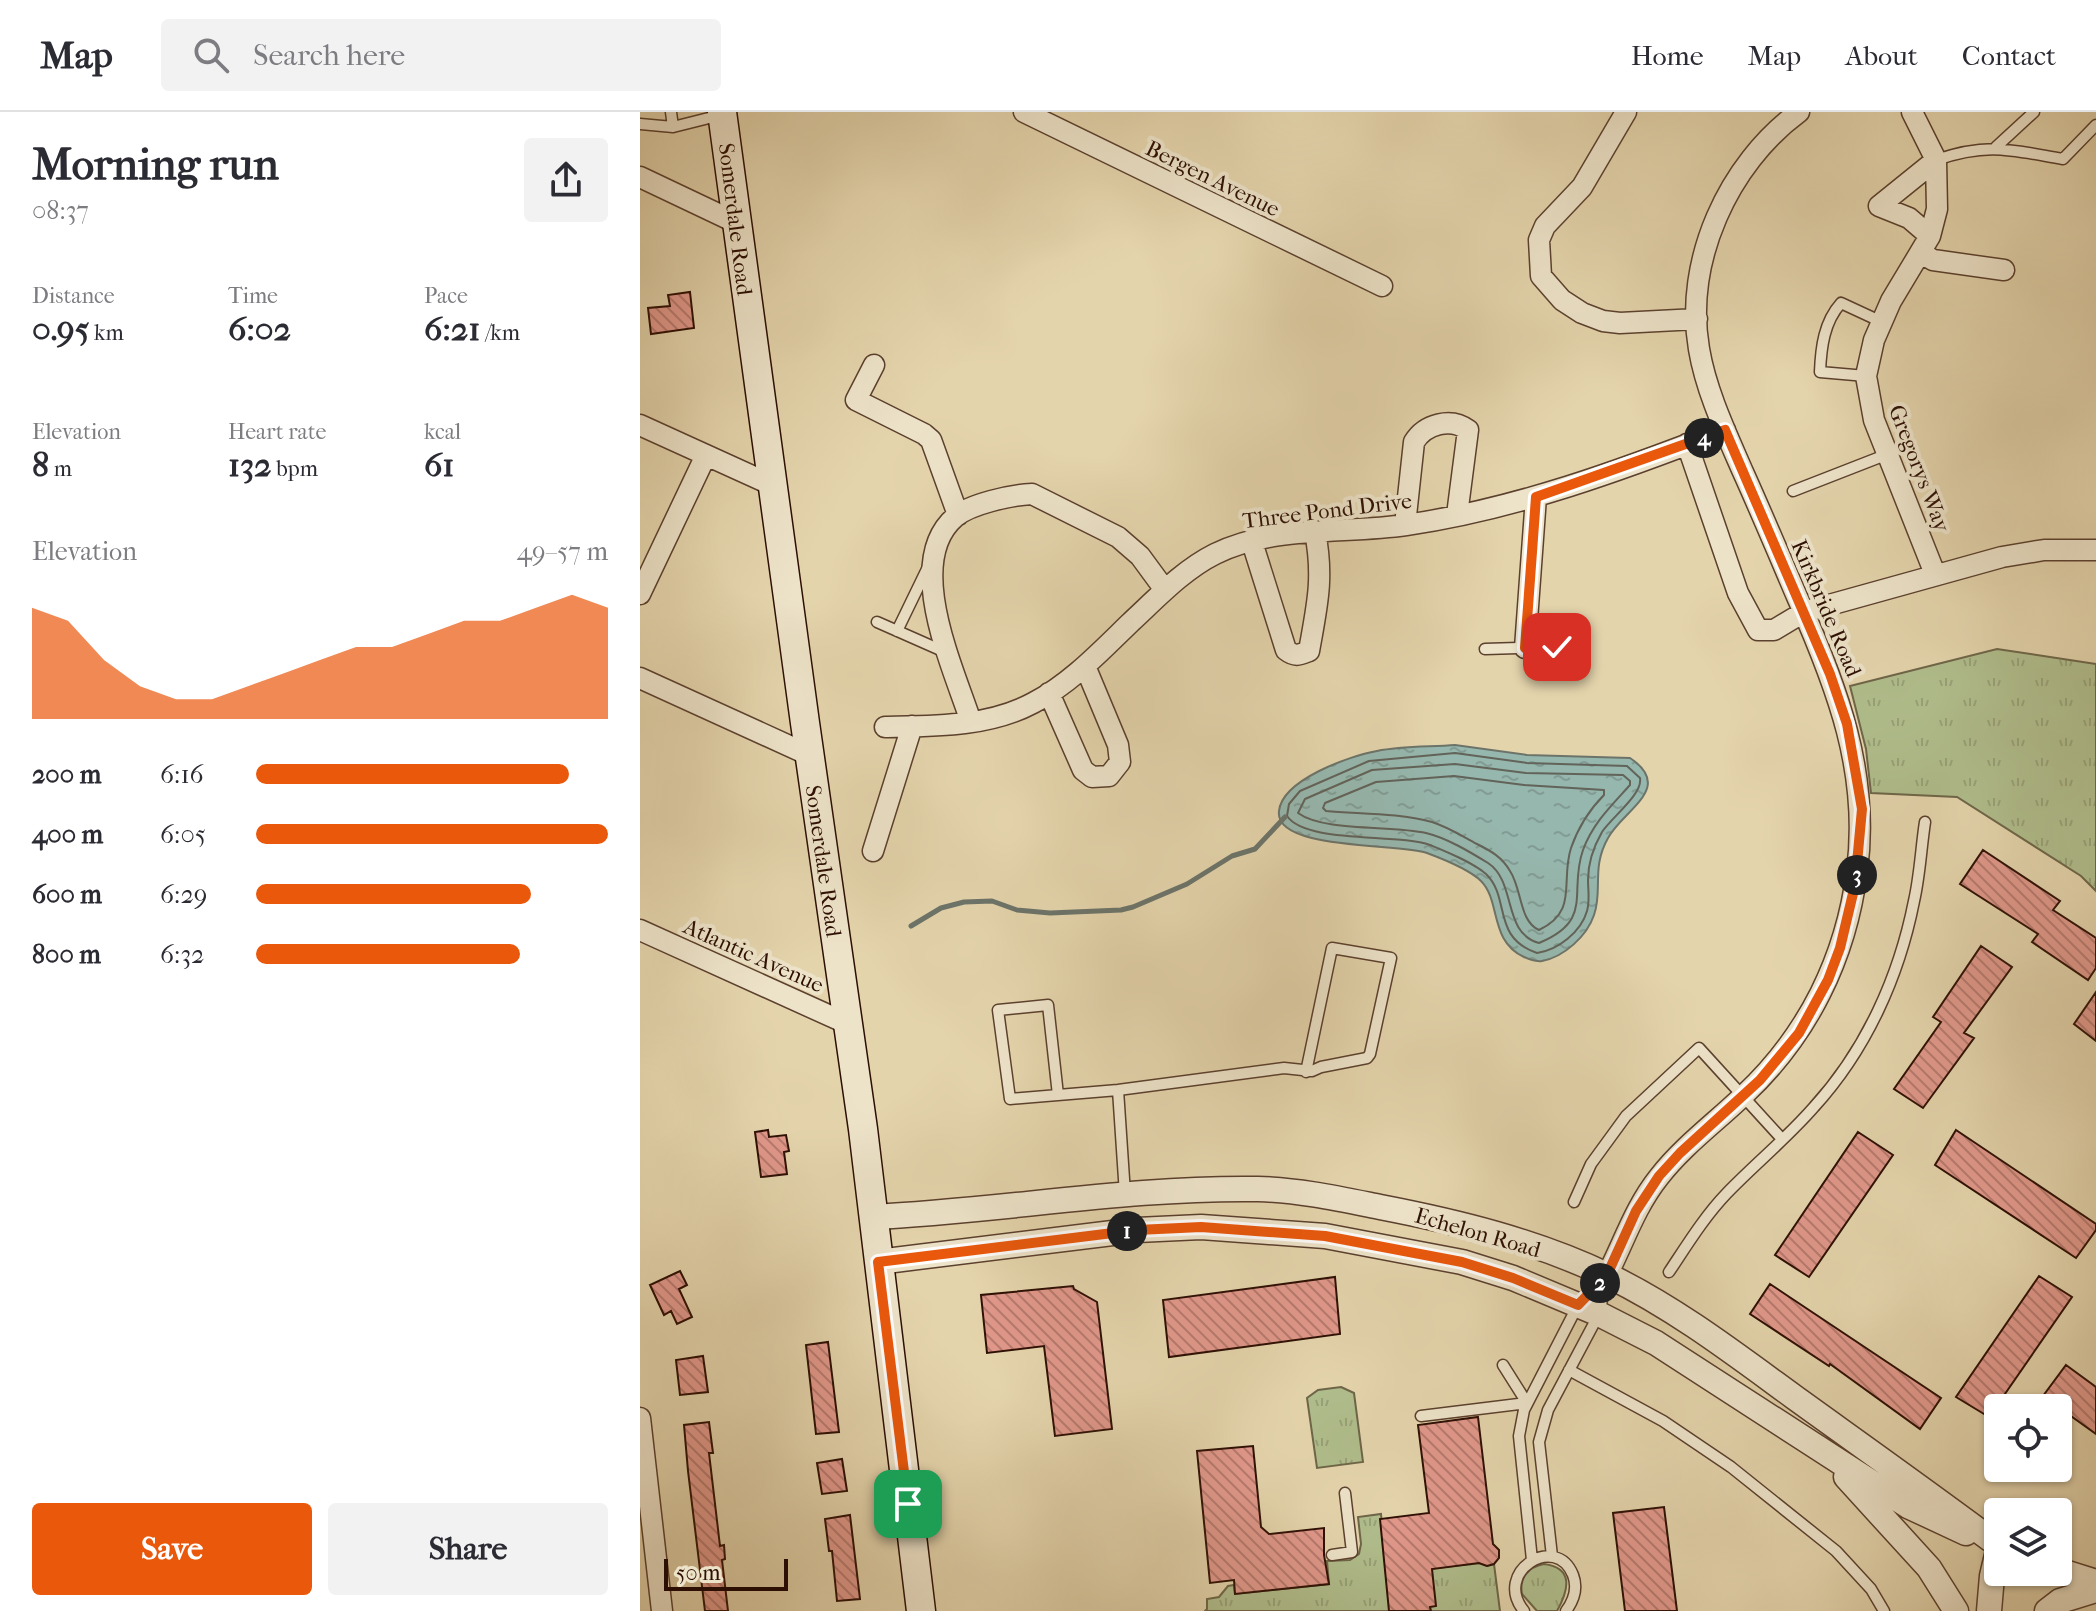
<!DOCTYPE html>
<html lang="en">
<head>
<meta charset="utf-8">
<style>
	body { margin:0; font-family:"IM FELL French Canon",serif; background:#f2f2f3; color:#2b2b33; height:100vh; display:flex; flex-direction:column; font-size:30px; white-space:nowrap }
	* { box-sizing:border-box; margin:0 }
	p { font-size:26px; color:#7c7c81 }
	.icon { flex:none; width:44px; height:44px; fill:none; stroke:currentColor; stroke-width:2; stroke-linecap:round; stroke-linejoin:round }
	.map { position:relative; flex:1; overflow:hidden }
	.sheet { display:flex; flex-direction:column; background:#fff; width:640px }
	.sheet>* { flex:none }
	.fabs { position:absolute; left:1344px; top:1282px; display:grid; gap:16px }
	.fabs a { display:grid; place-items:center; width:88px; height:88px; border-radius:8px; background:#fff; box-shadow:0 2px 6px #0004; font-size:40px }
	.scale { position:absolute; left:24px; bottom:20px; width:124px; box-sizing:border-box; padding-left:8px; border:4px solid #2d0f04; border-top:0; font-size:22px; line-height:28px; white-space:nowrap; color:#2d0f04; -webkit-text-stroke:6px #ede3c9; paint-order:stroke }
	.pin { position:absolute; display:grid; place-items:center; width:68px; height:68px; color:#fff; margin:-34px; border-radius:16px; box-shadow:0 4px 12px #0006 }
	.km { position:absolute; width:40px; height:40px; margin:-20px; border-radius:50%; background:#222; color:#fff; font-size:22px; line-height:40px; text-align:center }
	.round { display:grid; place-items:center; flex:none; width:84px; height:84px; border-radius:8px; background:#f2f2f3 }
	.summary { display:flex; align-items:center; justify-content:space-between; height:136px; padding:0 32px }
	h1 { font-size:44px; font-weight:800; line-height:60px }
	.metrics { display:grid; grid-template-columns:repeat(3,1fr); gap:12px; height:136px; padding:8px 32px }
	.metrics div { display:grid; align-content:center }
	.metrics b { font-size:34px; font-weight:800 }
	.metrics small { font-size:22px; font-weight:400 }
	.metrics p { font-size:22px }
	.chart { height:224px; padding:16px 32px }
	.chart p { display:flex; justify-content:space-between }
	.chart svg { width:100%; height:144px; margin-top:8px; fill:#ea580c; opacity:.7 }
	.cta { display:flex; gap:16px; margin-top:auto; padding:16px 32px }
	.cta a { flex:1; height:92px; border-radius:8px; background:#ea580c; color:#fff; font-size:32px; font-weight:800; line-height:92px; text-align:center }
	.cta a+a { background:#f2f2f3; color:#2b2b33 }
	ul { padding:0 32px; list-style:none; font-size:26px }
	li { display:grid; grid-template-columns:128px 96px 1fr; align-items:center; height:60px }
	li i { height:20px; border-radius:10px; background:#ea580c }
	header { display:flex; align-items:center; gap:48px; box-sizing:border-box; height:112px; padding:0 40px; background:#fff; border-bottom:2px solid #e1e1e2 }
	header strong { font-size:38px }
	nav { display:flex; gap:44px; margin-inline-start:auto; font-size:28px }
	.search { width:560px; height:72px; background:#f2f2f3; display:flex; align-items:center; gap:20px; box-sizing:border-box; padding:0 28px; border-radius:8px; color:#7c7c81; font-size:30px }
	main { display:flex; flex:1; min-height:0 }
	.map>svg:first-child { display:block }
</style>
</head>
<body>
<header>
<strong>Map</strong>
<div class="search"><svg class="icon" aria-label="search" viewBox="0 0 24 24"><circle cx="10" cy="10" r="6"/><path d="M15 15l6 6"/></svg>Search here</div>
<nav><a>Home</a><a>Map</a><a>About</a><a>Contact</a></nav>
</header>
<main>
<section class="sheet">
<div class="summary"><div><h1>Morning run</h1><p>08:37</p></div><a class="round"><svg class="icon" aria-label="share" viewBox="0 0 24 24"><path d="M12 15V3M7 8l5-5 5 5M5 13v7h14v-7"/></svg></a></div>
<div class="metrics">
<div><p>Distance</p><b>0.95<small> km</small></b></div>
<div><p>Time</p><b>6:02</b></div>
<div><p>Pace</p><b>6:21<small> /km</small></b></div>
</div>
<div class="metrics">
<div><p>Elevation</p><b>8<small> m</small></b></div>
<div><p>Heart rate</p><b>132<small> bpm</small></b></div>
<div><p>kcal</p><b>61</b></div>
</div>
<div class="chart"><p><span>Elevation</span>49–57 m</p>
<svg viewBox="0 0 160 44" preserveAspectRatio="none"><path d="M0 44V10L10 14L20 26L30 34L40 38L50 38L60 34L70 30L80 26L90 22L100 22L110 18L120 14L130 14L140 10L150 6L160 10V44z"/></svg>
</div>
<ul>
<li><b>200 m</b>6:16<i style="width:89%"></i></li>
<li><b>400 m</b>6:05<i style="width:100%"></i></li>
<li><b>600 m</b>6:29<i style="width:78%"></i></li>
<li><b>800 m</b>6:32<i style="width:75%"></i></li>
</ul>
<div class="cta"><a>Save</a><a>Share</a></div>
</section>
<div class="map">
<svg width="1456" height="1499" viewBox="0 0 1456 1499">
	<defs>
		<pattern id="park-tufts" width="24" height="20" patternUnits="userSpaceOnUse" patternTransform="scale(2)"><rect width="24" height="20" fill="#b0bd8c"/><path d="M3 7l-1-3M5 7V3M7 7l1-3M15 17l-1-3M17 17v-4M19 17l1-3" fill="none" stroke="#98a177"/></pattern>
		<pattern id="water-ripples" width="26" height="14" patternUnits="userSpaceOnUse" patternTransform="scale(2)"><rect width="26" height="14" fill="#96b7ae"/><path d="M2 4q2-2 4 0t4 0M15 11q2-2 4 0t4 0" fill="none" stroke="#829c94"/></pattern>
		<pattern id="building-back-hatch" width="6" height="6" patternUnits="userSpaceOnUse" patternTransform="scale(2)"><rect width="6" height="6" fill="#e1988b"/><path d="M-1 5l2 2M0 0l6 6M5-1l2 2" fill="none" stroke="#b77a6f"/></pattern>
	</defs>
	<rect width="100%" height="100%" fill="#e4d4ac"/>
	<filter id="stains"><feTurbulence type="fractalNoise" baseFrequency=".0025" numOctaves="4"/><feColorMatrix values="0 0 0 0 .2 0 0 0 0 .09 0 0 0 0 .02 0 0 0 .5 -.17"/></filter>
	<radialGradient id="worn" r=".72"><stop offset=".6" stop-color="#630" stop-opacity="0"/><stop offset="1" stop-color="#630" stop-opacity=".3"/></radialGradient>
	<path fill="url(#park-tufts)" stroke="#6e6648" stroke-width="2" d="M 1357,537 L 1456,552 L 1456,779 L 1441,764 L 1317,685 L 1231,681 L 1226,637 L 1210,574 Z
		M 701,1275 L 714,1281 L 723,1350 L 677,1356 L 667,1286 L 678,1278 Z
		M 741,1402 L 746,1462 L 839,1451 L 847,1454 L 854,1452 L 860,1499 L 565,1499 L 567,1497 L 567,1487 L 579,1485 L 588,1474 L 594,1473 L 595,1482 L 689,1472 L 687,1449 L 710,1448 L 719,1442 L 721,1432 L 718,1405 Z
		M 904,1452 C 935,1456 928,1479 917,1499 L 897,1499 L 882,1482 C 879,1466 888,1455 904,1452 Z"/>
	<path fill="url(#water-ripples)" stroke="#6c746a" stroke-width="2" d="M 815,633 L 887,643 L 990,646 C 1035,676 983,698 968,726 C 951,756 963,778 954,803 C 947,824 924,845 902,849 C 895,850 890,848 884,845 C 849,829 861,789 841,769 C 829,757 803,747 787,741 C 762,731 634,739 639,699 C 642,668 709,644 737,639 C 762,634 790,635 815,633 Z"/>
	<g fill="none" stroke-linecap="round" stroke-linejoin="round">
		<path stroke="#626359" stroke-width="2" d="M 815,641 L 887,651 L 987,654 L 1000,666 C 1003,682 972,705 962,720 C 954,734 948,752 948,768 C 948,778 950,789 947,799 C 941,820 918,838 897,841 C 851,825 871,786 846,762 C 832,750 807,740 790,733 C 758,721 666,732 647,704 L 649,692 L 660,679 L 729,649 Z
			M 815,652 L 886,661 L 983,663 L 990,669 L 990,673 C 971,694 953,711 943,738 C 928,780 955,808 899,831 C 862,821 877,770 848,751 C 830,740 807,726 786,721 C 752,713 684,720 658,701 L 665,687 L 732,658 Z
			M 814,664 L 884,673 L 964,678 L 964,683 C 949,698 938,716 931,736 C 920,770 939,799 899,818 C 879,809 882,777 870,759 C 862,745 851,739 837,732 C 822,724 808,715 792,710 C 759,701 720,702 686,699 L 683,696 L 685,691 L 736,670 Z"/>
		<path stroke="#6c746a" stroke-width="5" d="M 271,814 L 301,796 L 324,790 L 352,789 L 377,798 L 410,801 L 481,798 L 493,795 L 547,772 L 592,744 L 615,737 L 645,705"/>
	</g>
	<path fill="url(#building-back-hatch)" stroke="#2d0f04" stroke-width="2" d="M 50,180 L 54,216 L 11,222 L 8,196 L 30,194 L 28,183 Z
		M 1343,738 L 1420,789 L 1413,798 L 1456,826 L 1456,856 L 1448,868 L 1392,830 L 1398,822 L 1320,772 Z
		M 1341,834 L 1372,855 L 1324,921 L 1334,926 L 1283,996 L 1254,977 L 1301,910 L 1293,905 Z
		M 1456,880 L 1456,929 L 1434,912 Z
		M 128,1018 L 129,1025 L 146,1023 L 149,1039 L 144,1040 L 147,1062 L 121,1065 L 115,1020 Z
		M 1316,1018 L 1456,1112 L 1456,1118 L 1436,1146 L 1295,1053 Z
		M 1218,1020 L 1253,1043 L 1169,1165 L 1135,1143 Z
		M 40,1159 L 47,1173 L 39,1177 L 52,1205 L 37,1212 L 31,1199 L 24,1203 L 10,1173 Z
		M 1399,1164 L 1432,1185 L 1349,1305 L 1316,1285 Z
		M 695,1165 L 700,1222 L 529,1245 L 523,1188 Z
		M 1130,1172 L 1301,1286 L 1280,1317 L 1190,1252 L 1189,1254 L 1110,1202 Z
		M 433,1174 L 434,1177 L 457,1190 L 472,1317 L 415,1324 L 404,1234 L 347,1241 L 341,1183 Z
		M 188,1230 L 199,1320 L 176,1322 L 166,1233 Z
		M 63,1244 L 68,1280 L 40,1283 L 36,1248 Z
		M 1426,1253 L 1456,1275 L 1456,1322 L 1403,1284 Z
		M 838,1305 L 853,1432 L 859,1438 L 859,1446 L 854,1452 L 847,1454 L 839,1451 L 792,1457 L 796,1494 L 790,1495 L 791,1499 L 749,1499 L 740,1407 L 789,1401 L 778,1313 Z
		M 69,1310 L 73,1341 L 69,1341 L 80,1434 L 84,1433 L 85,1447 L 82,1448 L 88,1499 L 65,1499 L 48,1359 L 44,1313 Z
		M 613,1334 L 621,1415 L 629,1422 L 684,1416 L 684,1443 L 689,1472 L 595,1482 L 594,1468 L 570,1471 L 557,1339 Z
		M 202,1347 L 207,1379 L 182,1382 L 177,1351 Z
		M 1024,1395 L 1037,1499 L 985,1499 L 973,1401 Z
		M 210,1403 L 220,1487 L 197,1489 L 192,1439 L 189,1439 L 185,1407 Z"/>
	<g fill="none" stroke-linecap="round" stroke-linejoin="round">
		<g stroke="#5b402e" stroke-width="13">
			<path id="service" d="M 31,0 L 33,15 L 81,3
				M 0,12 L 33,15
				M 1356,35 L 1394,0
				M 1296,48 C 1348,30 1371,38 1423,47 L 1456,13
				M 1226,264 L 1180,260 C 1181,235 1184,210 1201,191 L 1242,210
				M 1153,379 L 1248,342
				M 237,510 L 305,540
				M 257,519 L 288,455
				M 845,537 L 917,535
				M 478,978 L 485,1082
				M 418,983 L 408,893 L 358,898 L 370,987 L 478,978 L 644,956 L 672,959 L 681,955 L 727,946 L 730,942 L 751,846 L 692,836 L 666,960
				M 934,1090 L 951,1052 L 986,1004 L 1059,936 L 1142,1027
				M 1029,1160 C 1047,1133 1064,1105 1087,1081 C 1115,1052 1147,1026 1174,995 C 1226,938 1259,865 1274,789 C 1280,763 1281,736 1285,710
				M 929,1258 L 1023,1309 L 1091,1355 L 1196,1439 L 1231,1477 L 1244,1499
				M 781,1304 L 887,1291 L 863,1253
				M 692,1443 L 712,1440 L 705,1381
				M 912,1444 L 899,1330 L 908,1298 L 959,1202 L 967,1165
				M 892,1448 L 879,1324 L 884,1298 L 938,1193 L 967,1164
				M 884,1499 C 852,1460 916,1420 933,1463 C 938,1476 934,1488 926,1499"/>
		</g>
		<g stroke="#5b402e" stroke-width="23">
			<path id="minor" d="M 384,0 L 742,174
				M 986,0 L 942,75 L 905,114 L 899,128 L 901,164 L 922,188 L 942,201 L 963,209 L 980,211 L 1057,207
				M 1272,0 L 1296,48 L 1297,97 L 1290,124 L 1251,189 L 1234,228 L 1226,264 L 1234,308 L 1295,462
				M 0,65 L 97,111
				M 1290,124 L 1269,106 L 1239,94 L 1296,48
				M 1281,141 L 1293,148 L 1364,158
				M 234,253 L 216,288 L 284,322 L 291,328 L 318,403
				M 0,313 L 132,373
				M 1047,332 L 1098,481 L 1118,518 L 1134,518 L 1164,500 L 1362,445 L 1404,438 L 1456,438
				M 765,413 L 774,330 C 785,312 811,305 828,318 L 817,403
				M 612,430 L 646,538 C 655,545 659,543 669,539 C 677,494 684,466 675,420
				M 0,482 L 66,343
				M 885,536 L 896,385
				M 0,566 L 169,643
				M 409,581 L 443,658 L 452,665 L 469,664 L 480,650 L 478,633 L 445,554
				M 331,610 C 314,557 263,450 315,405 C 330,392 371,383 392,382 L 478,425 L 500,444 L 525,478
				M 245,615 C 294,614 348,615 393,591 C 430,572 461,539 491,510 C 517,486 543,458 575,442 C 634,413 704,422 766,413 C 876,397 982,358 1085,318
				M 233,739 L 272,614
				M 0,818 L 208,912
				M 967,1163 C 984,1130 995,1095 1019,1065 C 1043,1034 1076,1010 1104,983 C 1168,923 1206,846 1217,759 C 1230,661 1197,575 1158,487 C 1140,445 1122,402 1103,360 C 1086,321 1066,279 1059,237 C 1044,149 1088,52 1159,0
				M 0,1306 L 22,1499"/>
		</g>
		<g stroke="#5b402e" stroke-width="27">
			<path id="tertiary" d="M 232,1105 C 361,1099 489,1075 618,1077 C 659,1078 700,1087 740,1095 C 818,1110 896,1129 969,1164 C 1035,1196 1095,1242 1154,1285 C 1222,1334 1291,1383 1358,1433
				M 238,1150 L 497,1118 L 561,1115 L 685,1124 L 822,1150 L 873,1166 L 959,1202 L 1016,1231 L 1268,1394 L 1326,1421
				M 1206,1365 L 1289,1456 L 1316,1499
				M 1418,1458 L 1456,1470
				M 1349,1499 L 1352,1464 L 1358,1439
				M 1407,1499 L 1420,1489 L 1456,1478"/>
		</g>
		<g stroke="#2d0f04" stroke-width="31">
			<path id="secondary" d="M 82,0 L 165,611 L 223,1017 L 281,1499"/>
		</g>
		<use href="#service" stroke="#ede3c9" stroke-width="10"/>
		<use href="#minor" stroke="#ede3c9" stroke-width="20"/>
		<use href="#tertiary" stroke="#ede3c9" stroke-width="24"/>
		<use href="#secondary" stroke="#ede3c9" stroke-width="28"/>
	</g>
	<g fill="none" stroke-linecap="round" stroke-linejoin="round">
		<g stroke="#fff" stroke-width="16">
			<path id="route" d="M 268,1392 L 238,1150 L 497,1118 L 561,1115 L 685,1124 L 822,1150 L 873,1166 L 938,1193 L 967,1163 L 996,1099 L 1019,1064 L 1040,1041 L 1120,968 L 1159,921 L 1188,868 L 1200,836 L 1215,773 L 1222,697 L 1207,612 L 1190,562 L 1085,318 L 896,385 L 885,536 L 917,535"/>
		</g>
		<use href="#route" stroke="#ea580c" stroke-width="10"/>
	</g>
	<g text-anchor="middle" stroke-width="8" stroke-linejoin="round" paint-order="stroke">
		<g font-size="22" fill="#2d0f04" stroke="#ede3c9">
			<text transform="translate(573 66) rotate(26)" y="8">Bergen Avenue</text>
			<text transform="translate(96 107) rotate(83)" y="8">Somerdale Road</text>
			<text transform="translate(1280 356) rotate(69)" y="8">Gregorys Way</text>
			<text transform="translate(687 398) rotate(-7)" y="8">Three Pond Drive</text>
			<text transform="translate(1187 496) rotate(67)" y="8">Kirkbride Road</text>
			<text transform="translate(184 749) rotate(82)" y="8">Somerdale Road</text>
			<text transform="translate(114 843) rotate(24)" y="8">Atlantic Avenue</text>
			<text transform="translate(838 1120) rotate(16)" y="8">Echelon Road</text>
		</g>
	</g>
	<rect width="100%" height="100%" filter="url(#stains)"/>
	<rect width="100%" height="100%" fill="url(#worn)"/>
</svg>
<div class="fabs">
<a><svg class="icon" aria-label="locate" viewBox="0 0 24 24"><circle cx="12" cy="12" r="6"/><path d="M12 2v4M12 18v4M2 12h4M18 12h4"/></svg></a>
<a><svg class="icon" aria-label="layers" viewBox="0 0 24 24"><path d="M12 4l9 5-9 5-9-5zM3 14l9 5 9-5"/></svg></a>
</div>
<div class="scale">50 m</div>
<div class="pin" style="left:268px;top:1392px;background:#1e9e55"><svg class="icon" aria-label="arrive" viewBox="0 0 24 24"><path d="M6 21V4h12l-3 4 3 4H6"/></svg></div>
<div class="pin" style="left:917px;top:535px;background:#d93025"><svg class="icon" aria-label="check" viewBox="0 0 24 24"><path d="M5 12l5 5 9-10"/></svg></div>
<b class="km" style="left:487px;top:1119px">1</b>
<b class="km" style="left:960px;top:1171px">2</b>
<b class="km" style="left:1217px;top:763px">3</b>
<b class="km" style="left:1064px;top:326px">4</b>
</div>
</main>
</body>
</html>
